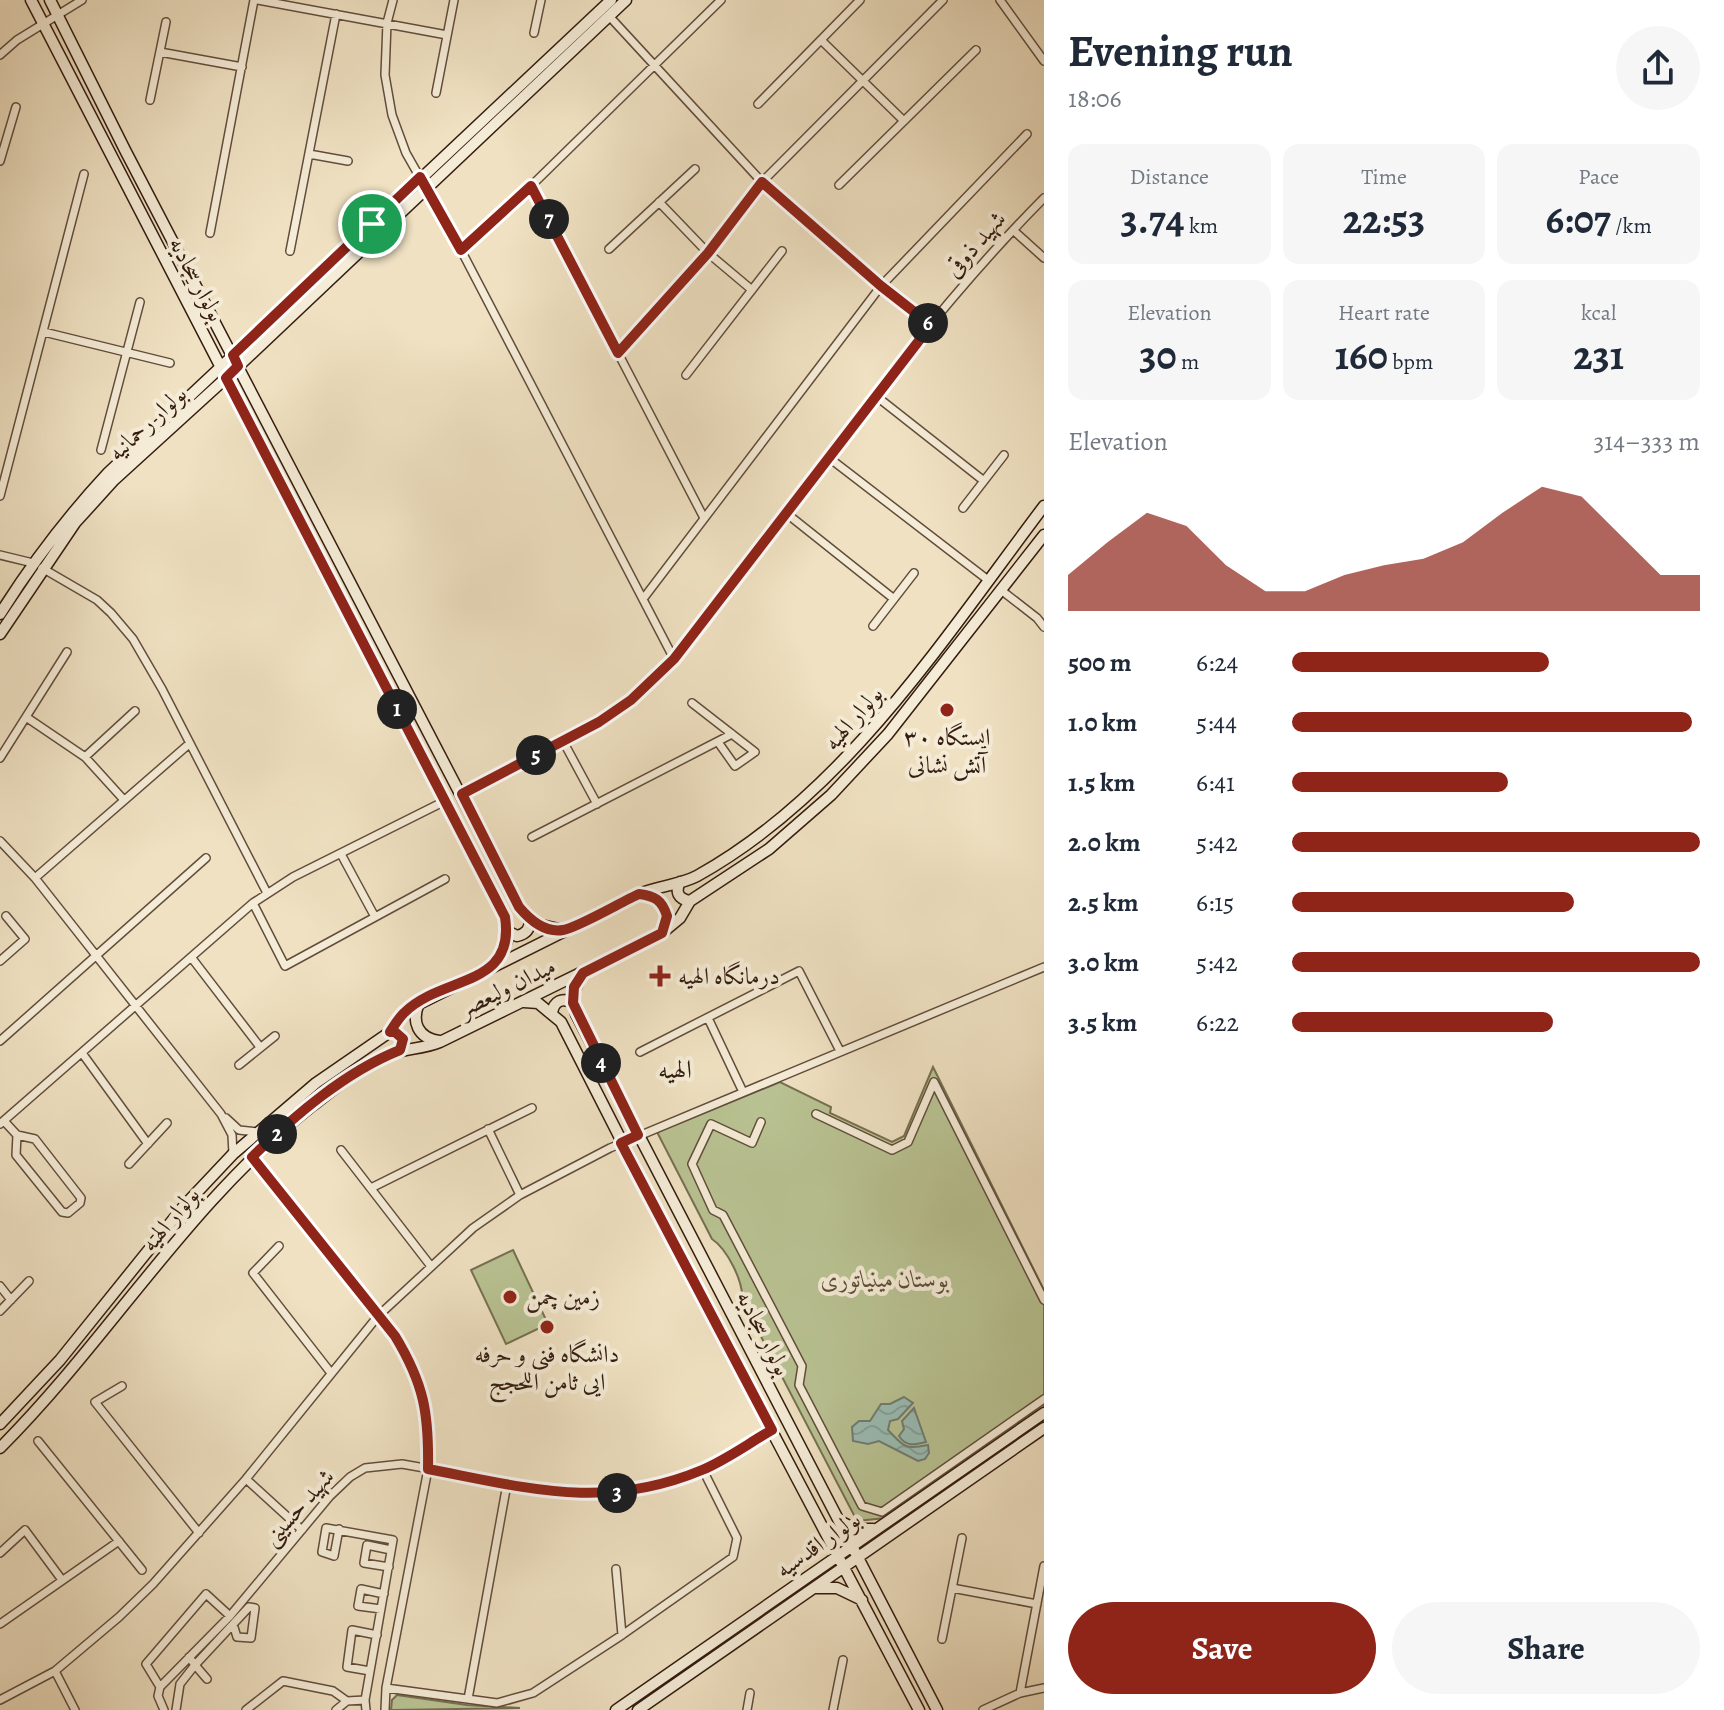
<!DOCTYPE html>
<html lang="en">
<head>
<meta charset="utf-8">
<style>
	body { margin:0; font-family:Alegreya,Amiri,serif; background:#f6f6f7; color:#1f2937; height:100vh; display:flex; flex-direction:column; font-size:30px; white-space:nowrap }
	* { box-sizing:border-box; margin:0 }
	p { font-size:26px; color:#747a83 }
	.icon { flex:none; width:44px; height:44px; fill:none; stroke:currentColor; stroke-width:2; stroke-linecap:round; stroke-linejoin:round }
	.map { position:relative; flex:1; overflow:hidden }
	.drawer { display:flex; flex-direction:column; background:#fff; width:680px }
	.drawer>* { flex:none }
	.pin { position:absolute; display:grid; place-items:center; width:68px; height:68px; color:#fff; margin:-34px; border:4px solid #fff; border-radius:50%; box-shadow:0 2px 8px #0007 }
	.km { position:absolute; width:40px; height:40px; margin:-20px; border-radius:50%; background:#222; color:#fff; font-size:22px; line-height:40px; text-align:center }
	.round { display:grid; place-items:center; flex:none; width:84px; height:84px; border-radius:42px; background:#f6f6f7 }
	.summary { display:flex; align-items:center; justify-content:space-between; height:136px; padding:0 24px }
	h1 { font-size:44px; font-weight:600; line-height:60px }
	.figures { display:grid; grid-template-columns:repeat(3,1fr); gap:12px; height:136px; padding:8px 24px }
	.figures div { display:grid; align-content:center; border-radius:16px; background:#f6f6f7; text-align:center }
	.figures b { font-size:40px; font-weight:600 }
	.figures small { font-size:22px; font-weight:400 }
	.figures p { font-size:22px }
	.chart { height:224px; padding:16px 24px }
	.chart p { display:flex; justify-content:space-between }
	.chart svg { width:100%; height:144px; margin-top:8px; fill:#8f2418; opacity:.7 }
	.cta { display:flex; gap:16px; margin-top:auto; padding:16px 24px }
	.cta a { flex:1; height:92px; border-radius:48px; background:#8f2418; color:#fff; font-size:32px; font-weight:600; line-height:92px; text-align:center }
	.cta a+a { background:#f6f6f7; color:#1f2937 }
	ul { padding:0 24px; list-style:none; font-size:26px }
	li { display:grid; grid-template-columns:128px 96px 1fr; align-items:center; height:60px }
	li i { height:20px; border-radius:10px; background:#8f2418 }
	main { display:flex; flex:1; min-height:0 }
	.map>svg:first-child { display:block }
</style>
</head>
<body>
<main>
<div class="map">
<svg width="1044" height="1710" viewBox="0 0 1044 1710">
	<defs>
		<pattern id="water-waves" width="16" height="10" patternUnits="userSpaceOnUse" patternTransform="scale(2)"><rect width="16" height="10" fill="#9abdb4"/><path d="M0 5q4-4 8 0t8 0" fill="none" stroke="#85a29a"/></pattern>
	</defs>
	<rect width="100%" height="100%" fill="#efe1c2"/>
	<filter id="stains"><feTurbulence type="fractalNoise" baseFrequency=".0025" numOctaves="4"/><feColorMatrix values="0 0 0 0 .2 0 0 0 0 .09 0 0 0 0 .02 0 0 0 .5 -.17"/></filter>
	<radialGradient id="worn" r=".72"><stop offset=".6" stop-color="#630" stop-opacity="0"/><stop offset="1" stop-color="#630" stop-opacity=".3"/></radialGradient>
	<path fill="#b9c393" stroke="#767051" stroke-width="2" d="M 933,1067 L 1044,1290 L 1044,1408 L 886,1518 L 857,1521 L 742,1300 C 744,1282 727,1249 712,1239 L 657,1132 L 780,1082 L 831,1107 L 830,1113 L 892,1142 L 904,1136 Z
		M 513,1250 L 548,1324 L 506,1344 L 471,1270 Z
		M 397,1695 L 467,1705 L 520,1708 L 391,1710 L 392,1700 Z"/>
	<path fill="url(#water-waves)" stroke="#717d72" stroke-width="2" d="M 904,1397 L 913,1403 L 898,1419 L 890,1421 L 888,1430 C 904,1446 903,1450 928,1445 L 929,1453 L 925,1459 L 918,1461 L 879,1441 L 868,1444 L 853,1441 L 852,1427 L 859,1421 L 870,1421 L 881,1404 L 890,1404 Z
		M 914,1408 L 926,1442 C 914,1445 906,1447 899,1436 L 904,1429 L 902,1421 Z"/>
	<g fill="none" stroke-linecap="round" stroke-linejoin="round">
		<g stroke="#624d3c" stroke-width="10">
			<path id="street" d="M 258,0 L 447,35
				M 393,0 L 387,23 L 385,75 L 392,115 L 406,153 L 461,250 L 674,659
				M 1000,0 L 1044,61
				M 609,16 L 762,182 L 881,286 L 931,325
				M 534,33 L 541,0
				M 821,40 L 904,121
				M 160,52 L 242,67
				M 0,55 L 17,40 L 82,0
				M 436,93 L 454,0
				M 150,100 L 166,22
				M 758,104 L 860,0
				M 309,154 L 348,161
				M 0,161 L 16,107
				M 839,185 L 976,50
				M 531,186 L 704,518
				M 659,202 L 708,253 L 752,290
				M 1013,230 L 1044,258
				M 210,233 L 254,0
				M 609,249 L 695,169
				M 461,250 L 531,186 L 721,0
				M 290,251 L 336,14
				M 44,332 L 170,363
				M 618,353 L 708,253 L 762,182 L 943,0
				M 686,375 L 782,251
				M 876,396 L 984,481
				M 101,450 L 140,302
				M 828,457 L 988,580
				M 0,496 L 84,174
				M 963,508 L 1004,455
				M 786,513 L 894,599
				M 0,555 L 33,563
				M 42,568 L 97,600 L 111,613 L 133,639 L 162,689 L 267,893
				M 1001,590 L 1037,618 L 1044,627
				M 643,599 L 881,286 L 1027,134
				M 873,626 L 914,573
				M 692,703 L 755,752 L 735,766 L 718,742
				M 26,717 L 85,757 L 124,800
				M 563,741 L 597,804
				M 85,757 L 135,711
				M 0,758 L 67,652
				M 462,794 L 599,722 L 631,700 L 674,659 C 795,506 906,337 1044,198
				M 532,837 L 732,734
				M 0,841 L 35,878 L 221,1114 L 232,1135 L 233,1154
				M 341,854 L 375,917
				M 35,878 L 189,744
				M 253,903 L 285,966 L 445,879
				M 191,957 L 260,1047
				M 0,961 L 25,939 L 6,916
				M 708,1018 L 743,1092
				M 0,1041 L 206,858
				M 640,1052 L 799,971 L 840,1051
				M 82,1053 L 148,1144
				M 239,1065 L 275,1036
				M 816,1114 L 892,1150 L 908,1142 L 934,1082 L 1044,1300
				M 226,1118 L 239,1130 L 257,1132
				M 4,1121 L 17,1135 L 16,1155 L 62,1212 L 68,1213 L 80,1203 L 81,1198 L 35,1139 L 17,1135
				M 761,1122 L 752,1143 L 711,1124 L 692,1164 L 713,1210 L 723,1215 L 802,1366 L 799,1385 L 862,1506 L 882,1512 L 1044,1399
				M 0,1124 L 253,903 L 293,877 L 445,801
				M 488,1129 L 520,1195
				M 341,1150 L 430,1265
				M 252,1157 L 395,1336 C 424,1384 429,1413 428,1469 L 386,1688 L 385,1710
				M 129,1164 L 167,1123
				M 371,1188 L 532,1108
				M 279,1246 L 253,1273 L 331,1373
				M 0,1286 L 11,1300
				M 0,1311 L 29,1281
				M 122,1386 L 95,1402 L 199,1533
				M 38,1441 L 142,1570
				M 246,1479 L 302,1530
				M 339,1529 L 334,1556 L 322,1552 L 326,1528 L 393,1540 L 365,1700 L 366,1710
				M 25,1530 L 62,1580
				M 0,1553 L 25,1530
				M 389,1567 L 364,1563 L 367,1545 L 391,1550
				M 616,1569 L 622,1635
				M 952,1588 L 1037,1604
				M 381,1609 L 358,1606 L 361,1589 L 384,1594
				M 0,1624 L 119,1541
				M 942,1639 L 962,1538
				M 189,1657 L 195,1665 L 249,1607 L 255,1608 L 251,1638 L 237,1637 L 233,1624
				M 55,1671 L 75,1710
				M 370,1671 L 347,1667 L 352,1630 L 377,1635
				M 160,1687 L 230,1616 L 330,1496 L 350,1477 L 365,1468 L 402,1464 L 571,1494 L 613,1494 L 645,1487 L 703,1470 L 772,1430
				M 160,1687 L 146,1664 L 206,1594 L 230,1616
				M 160,1687 L 158,1696 L 164,1710
				M 386,1688 L 497,1703 L 533,1693 L 622,1635 L 733,1557 L 737,1538 L 703,1470
				M 1020,1693 L 1044,1566
				M 468,1699 L 507,1484
				M 0,1700 L 55,1671 L 119,1617 L 153,1584 L 246,1479 L 378,1316 L 473,1228 L 520,1195 L 610,1148 L 1044,967
				M 176,1710 L 180,1684 L 195,1665 L 207,1679
				M 246,1710 L 283,1681 L 333,1691 L 347,1701
				M 336,1710 L 347,1701 L 365,1700
				M 747,1710 L 750,1693
				M 833,1710 L 843,1660
				M 983,1710 L 1020,1693 L 1044,1688"/>
		</g>
		<g stroke="#331c0f" stroke-width="13">
			<path id="secondary" d="M 31,0 L 505,917 L 507,941 L 497,963
				M 50,0 L 125,150 L 519,907 L 537,924 L 563,930
				M 0,614 C 32,563 67,517 108,473 L 611,0
				M 0,634 L 75,523 L 114,480 L 226,378 L 626,0
				M 680,882 C 675,892 678,899 690,901
				M 641,894 C 661,897 672,911 663,930
				M 507,931 L 517,936 C 526,934 530,929 530,920
				M 582,975 L 572,995 L 576,1014 L 937,1710
				M 524,1002 L 538,1003 L 561,1022 L 699,1293 L 919,1710
				M 419,1003 C 411,1022 418,1038 439,1041
				M 552,1013 C 554,1001 562,997 573,1003
				M 390,1032 L 395,1032 L 403,1039 L 400,1050
				M 0,1424 L 60,1360 L 184,1206 L 233,1154 L 316,1083 L 390,1032 L 405,1011 L 639,894 C 658,886 680,885 697,876 C 845,794 944,638 1044,506
				M 0,1448 C 109,1339 189,1202 312,1106 C 334,1089 357,1070 382,1057 C 401,1048 421,1050 440,1042 L 662,933 L 680,918 L 690,901 L 769,849 L 831,795 L 888,734 L 1044,535
				M 839,1521 L 856,1529 L 873,1529
				M 814,1588 L 837,1588 L 862,1600
				M 616,1710 L 1044,1413
				M 638,1710 L 1044,1428"/>
		</g>
		<use href="#street" stroke="#f5ecd7" stroke-width="7"/>
		<use href="#secondary" stroke="#f5ecd7" stroke-width="10"/>
	</g>
	<g fill="none" stroke-linecap="round" stroke-linejoin="round">
		<g stroke="#fff" stroke-width="16">
			<path id="route" d="M 420,177 L 461,250 L 531,186 L 618,353 L 708,253 L 762,182 L 881,286 L 931,325 L 674,659 L 631,700 L 599,722 L 462,794 L 519,907 C 529,919 545,933 563,930 C 577,928 623,901 639,894 C 655,896 662,900 667,916 L 662,933 L 583,973 L 574,987 L 573,1003 L 638,1135 L 621,1143 L 772,1430 C 749,1443 726,1460 702,1470 C 604,1511 528,1488 428,1469 C 429,1413 424,1384 395,1336 L 252,1157 C 294,1116 345,1072 400,1050 L 403,1039 L 395,1032 L 390,1032 C 394,1026 399,1017 405,1012 C 443,975 516,988 505,917 L 226,378 L 238,366 L 233,355 Z"/>
		</g>
		<use href="#route" stroke="#8f2418" stroke-width="10"/>
	</g>
	<g fill="#8f2418" stroke="#f5ecd7" stroke-width="3">
		<circle cx="947" cy="710" r="8"/>
		<path d="M656 964h8v8h8v8h-8v8h-8v-8h-8v-8h8z"/>
		<circle cx="510" cy="1297" r="8"/>
		<circle cx="547" cy="1327" r="8"/>
	</g>
	<g text-anchor="middle" stroke-width="8" stroke-linejoin="round" paint-order="stroke">
		<g font-size="24" fill="#331c0f" stroke="#f5ecd7">
			<text transform="translate(975 244) rotate(-49)" y="8">شهید ذوقی</text>
			<text transform="translate(197 279) rotate(62)" y="8">بولوار سجادیه</text>
			<text transform="translate(147 423) rotate(-43)" y="8">بولوار رحمانیه</text>
			<text transform="translate(853 718) rotate(-49)" y="8">بولوار الهیه</text>
			<text transform="translate(507 987) rotate(-26)" y="8">میدان ولیعصر</text>
			<text transform="translate(170 1219) rotate(-50)" y="8">بولوار الهیه</text>
			<text transform="translate(764 1333) rotate(63)" y="8">بولوار سجادیه</text>
			<text transform="translate(298 1507) rotate(-48)" y="8">شهید حسینی</text>
			<text transform="translate(818 1544) rotate(-35)" y="8">بولوار اقدسیه</text>
		</g>
		<g font-size="24" fill="#331c0f" stroke="#f5ecd7">
			<text x="947" y="745">ایستگاه ۳۰<tspan x="947" dy="28">آتش نشانی</tspan></text>
			<text x="678" y="984" text-anchor="start">درمانگاه الهیه</text>
			<text x="526" y="1305" text-anchor="start">زمین چمن</text>
			<text x="547" y="1362">دانشگاه فنی و حرفه<tspan x="547" dy="28">ایی ثامن اللحجج</tspan></text>
		</g>
		<g font-size="24" font-style="italic" fill="#5b4e37" stroke="#f5ecd7">
			<text x="885" y="1287">بوستان مینیاتوری</text>
		</g>
		<g font-size="26" fill="#331c0f" stroke="#f5ecd7">
			<text x="675" y="1078">الهیه</text>
		</g>
	</g>
	<rect width="100%" height="100%" filter="url(#stains)"/>
	<rect width="100%" height="100%" fill="url(#worn)"/>
</svg>
<div class="pin" style="left:372px;top:224px;background:#1e9e55"><svg class="icon" aria-label="arrive" viewBox="0 0 24 24"><path d="M6 21V4h12l-3 4 3 4H6"/></svg></div>
<b class="km" style="left:397px;top:709px">1</b>
<b class="km" style="left:277px;top:1134px">2</b>
<b class="km" style="left:617px;top:1493px">3</b>
<b class="km" style="left:601px;top:1063px">4</b>
<b class="km" style="left:536px;top:755px">5</b>
<b class="km" style="left:928px;top:323px">6</b>
<b class="km" style="left:549px;top:219px">7</b>
</div>
<section class="drawer">
<div class="summary"><div><h1>Evening run</h1><p>18:06</p></div><a class="round"><svg class="icon" aria-label="share" viewBox="0 0 24 24"><path d="M12 15V3M7 8l5-5 5 5M5 13v7h14v-7"/></svg></a></div>
<div class="figures">
<div><p>Distance</p><b>3.74<small> km</small></b></div>
<div><p>Time</p><b>22:53</b></div>
<div><p>Pace</p><b>6:07<small> /km</small></b></div>
</div>
<div class="figures">
<div><p>Elevation</p><b>30<small> m</small></b></div>
<div><p>Heart rate</p><b>160<small> bpm</small></b></div>
<div><p>kcal</p><b>231</b></div>
</div>
<div class="chart"><p><span>Elevation</span>314–333 m</p>
<svg viewBox="0 0 160 44" preserveAspectRatio="none"><path d="M0 44V33L10 23L20 14L30 18L40 30L50 38L60 38L70 33L80 30L90 28L100 23L110 14L120 6L130 9L140 21L150 33L160 33V44z"/></svg>
</div>
<ul>
<li><b>500 m</b>6:24<i style="width:63%"></i></li>
<li><b>1.0 km</b>5:44<i style="width:98%"></i></li>
<li><b>1.5 km</b>6:41<i style="width:53%"></i></li>
<li><b>2.0 km</b>5:42<i style="width:100%"></i></li>
<li><b>2.5 km</b>6:15<i style="width:69%"></i></li>
<li><b>3.0 km</b>5:42<i style="width:100%"></i></li>
<li><b>3.5 km</b>6:22<i style="width:64%"></i></li>
</ul>
<div class="cta"><a>Save</a><a>Share</a></div>
</section>
</main>
</body>
</html>
